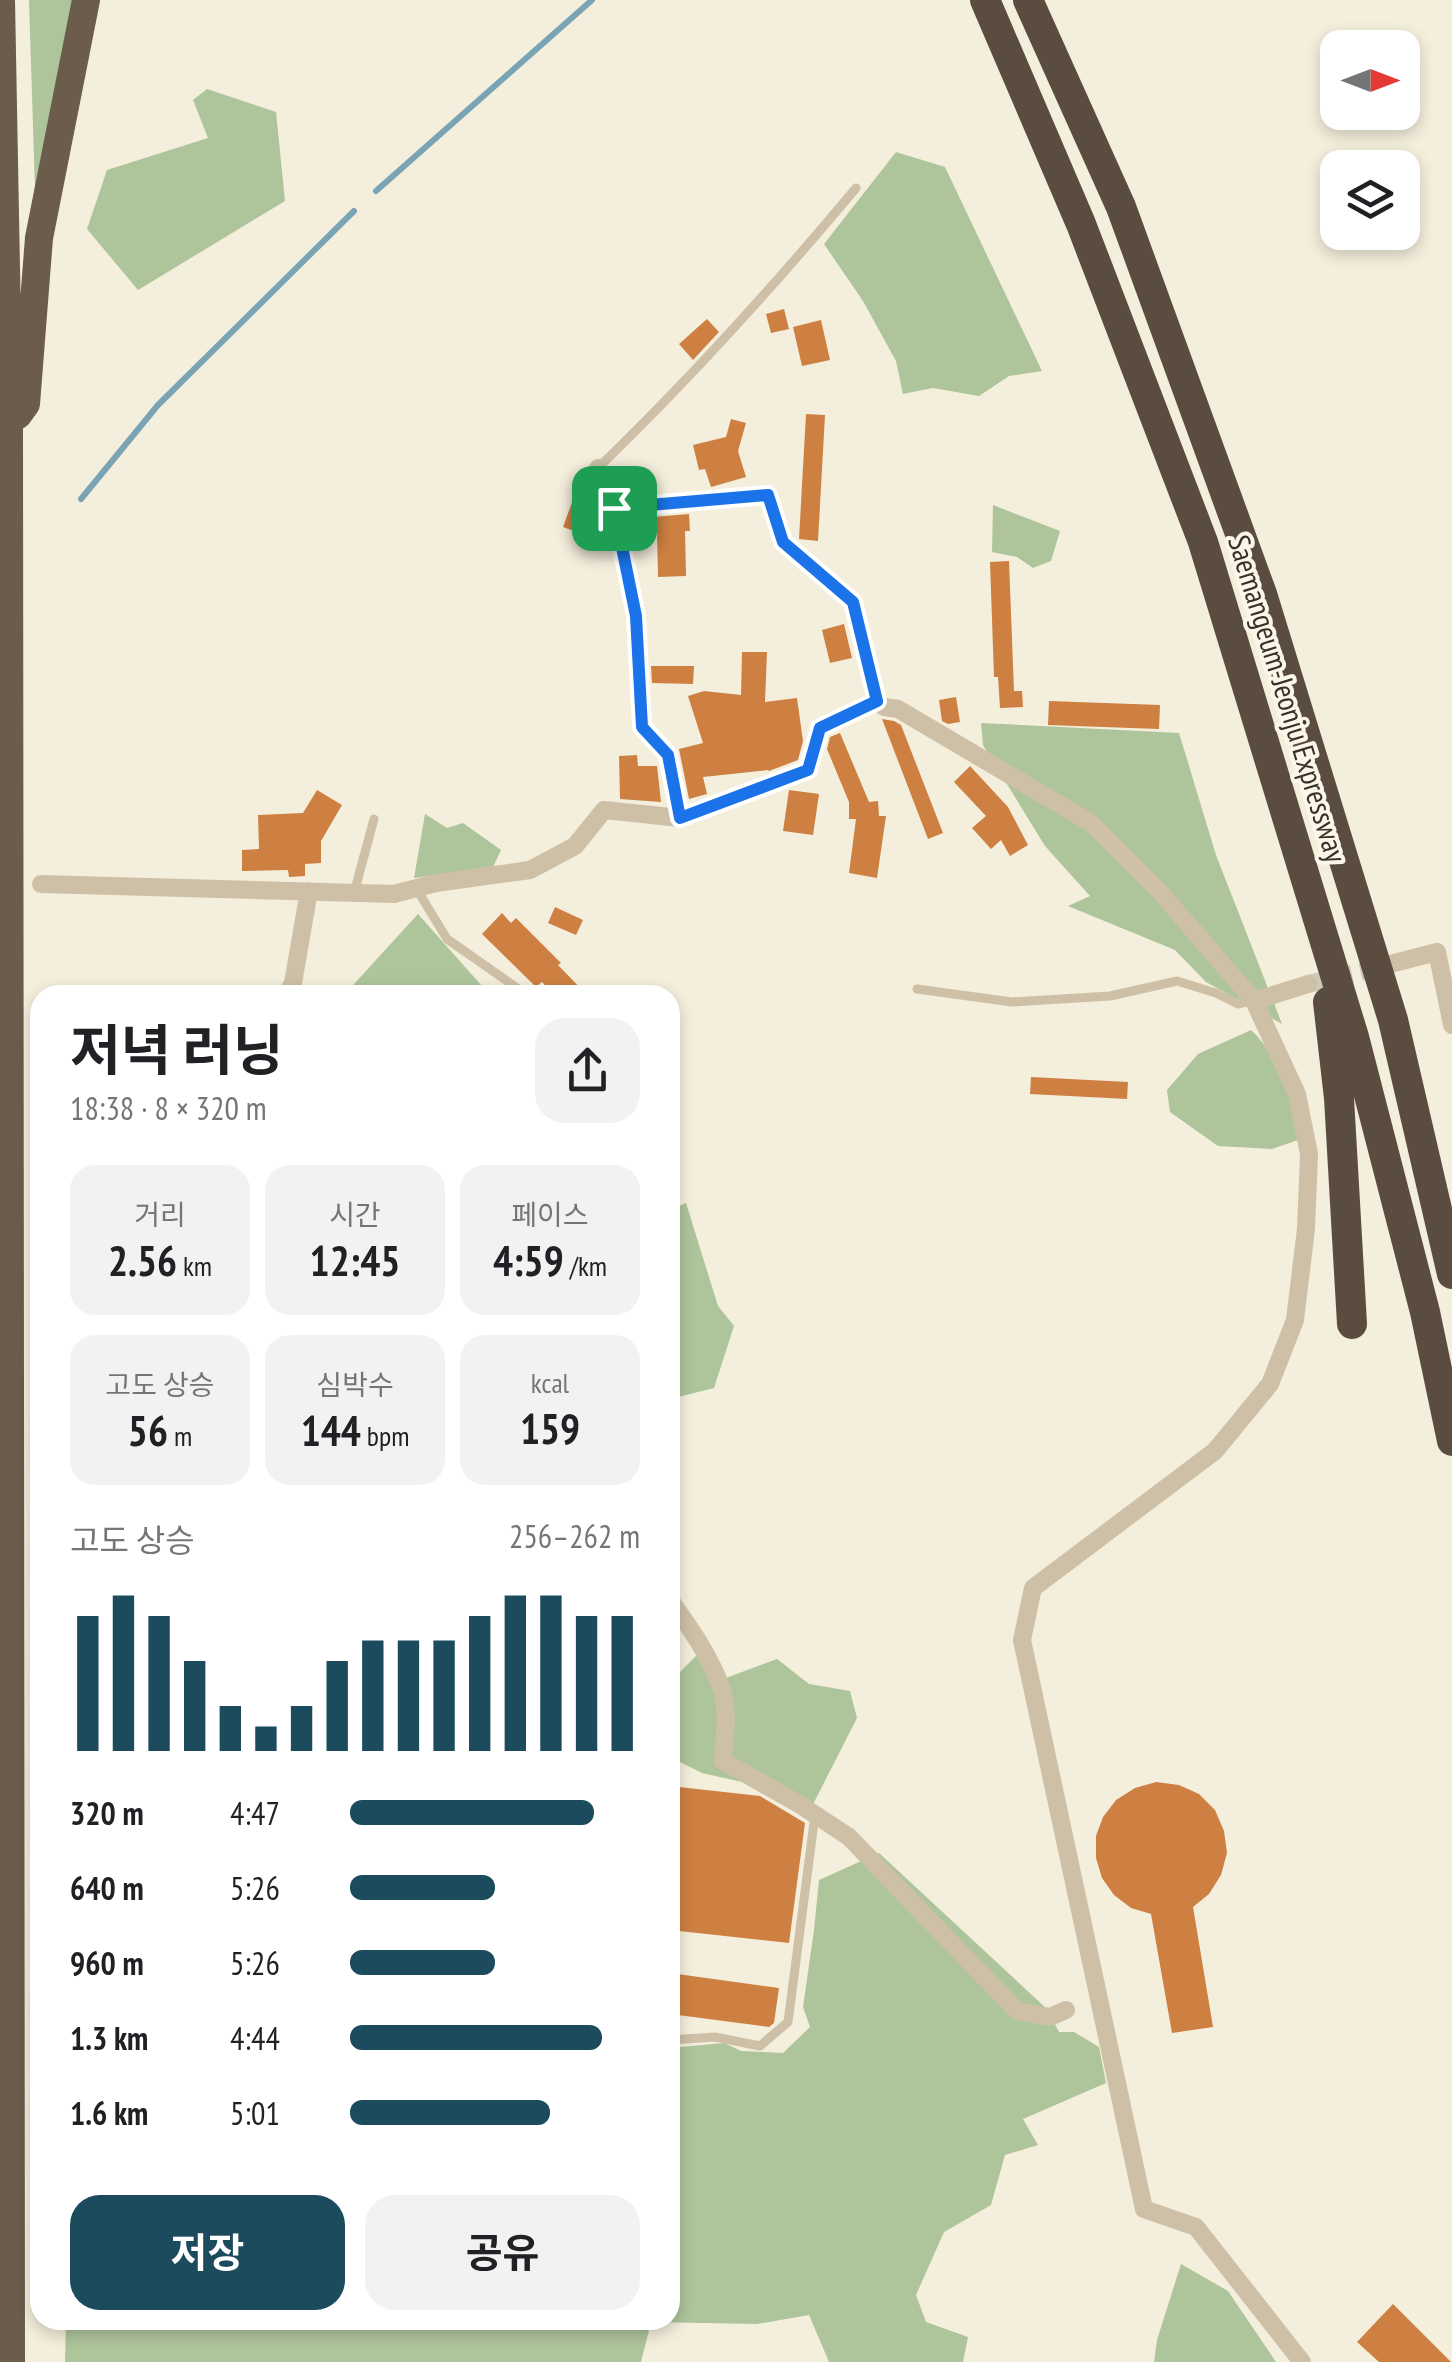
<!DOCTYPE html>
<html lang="ko">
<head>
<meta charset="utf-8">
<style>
	body { margin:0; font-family:"PT Sans Narrow","Noto Sans KR",sans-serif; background:#f2f2f2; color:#202124; height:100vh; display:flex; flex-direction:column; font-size:38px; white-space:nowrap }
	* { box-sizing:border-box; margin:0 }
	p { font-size:32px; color:#757577 }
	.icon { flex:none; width:55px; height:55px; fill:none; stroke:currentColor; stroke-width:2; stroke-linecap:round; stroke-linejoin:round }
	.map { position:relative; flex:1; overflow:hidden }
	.panel { position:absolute; left:30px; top:985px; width:650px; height:1345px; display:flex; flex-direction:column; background:#fff; border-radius:30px; box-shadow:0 5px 15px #0003 }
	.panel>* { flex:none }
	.needle { width:65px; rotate:90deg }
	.fabs { position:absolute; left:1320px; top:30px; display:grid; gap:20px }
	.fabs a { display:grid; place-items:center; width:100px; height:100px; border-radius:20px; background:#fff; box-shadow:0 5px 15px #0003; font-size:50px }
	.pin { position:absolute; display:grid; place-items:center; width:85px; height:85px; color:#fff; margin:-42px; border-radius:20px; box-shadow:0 5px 15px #0006 }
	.round { display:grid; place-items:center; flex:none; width:105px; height:105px; border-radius:30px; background:#f2f2f2 }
	.overview { display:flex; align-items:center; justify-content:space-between; height:170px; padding:0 40px }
	h1 { font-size:55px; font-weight:700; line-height:75px }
	.metrics { display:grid; grid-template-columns:repeat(3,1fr); gap:15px; height:170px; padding:10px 40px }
	.metrics div { display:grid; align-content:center; border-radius:25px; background:#f2f2f2; text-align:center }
	.metrics b { font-size:42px; font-weight:700 }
	.metrics small { font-size:28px; font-weight:400 }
	.metrics p { font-size:28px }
	.chart { height:280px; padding:20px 40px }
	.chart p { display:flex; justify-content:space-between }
	.chart svg { width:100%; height:180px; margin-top:10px; stroke:#1b4b5d; stroke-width:6 }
	.action { display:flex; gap:20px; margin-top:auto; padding:20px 40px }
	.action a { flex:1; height:115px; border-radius:30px; background:#1b4b5d; color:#fff; font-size:40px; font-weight:700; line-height:115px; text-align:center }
	.action a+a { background:#f2f2f2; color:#202124 }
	ul { padding:0 40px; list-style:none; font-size:32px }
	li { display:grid; grid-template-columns:160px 120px 1fr; align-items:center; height:75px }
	li i { height:25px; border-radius:12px; background:#1b4b5d }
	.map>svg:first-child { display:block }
</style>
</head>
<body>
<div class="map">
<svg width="1452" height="2362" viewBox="0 0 1452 2362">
	<rect width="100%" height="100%" fill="#f4eedc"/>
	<path fill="#aec49b" d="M 29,0 L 74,0 L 35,190 Z
		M 207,89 L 276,112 L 285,201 L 138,290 L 87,229 L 107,170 L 208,138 L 193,100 Z
		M 896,152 L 945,167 L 1042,371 L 1009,376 L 979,396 L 933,388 L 903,394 L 896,361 L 863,301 L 824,244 Z
		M 993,505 L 1060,531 L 1051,561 L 1033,568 L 1017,557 L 992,552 Z
		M 981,723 L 1179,733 L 1216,855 L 1282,1024 L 1206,982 L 1175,950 L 1068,906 L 1090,896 L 1045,846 L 983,745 Z
		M 425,814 L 447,828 L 463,823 L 501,850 L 493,867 L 414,878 Z
		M 418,914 L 490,995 L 344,995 Z
		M 1251,1030 C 1279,1055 1292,1104 1301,1139 L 1272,1149 L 1218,1146 L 1170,1112 L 1167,1090 L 1198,1054 Z
		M 686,1203 L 718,1306 L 734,1326 L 714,1388 L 670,1399 L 670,1210 Z
		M 698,1654 L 726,1678 L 777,1659 L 809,1684 L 850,1691 L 857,1718 L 806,1818 L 742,1782 L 702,1773 L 680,1762 L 670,1765 L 670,1682 Z
		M 879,1853 L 1047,2009 L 1059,2032 L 1074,2032 L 1099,2047 L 1106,2083 L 1023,2119 L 1038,2145 L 1005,2155 L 991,2205 L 944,2232 L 916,2295 L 926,2322 L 968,2337 L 963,2362 L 829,2362 L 809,2315 L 757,2324 L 651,2322 L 641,2362 L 65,2362 L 66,2320 L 670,2320 L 670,2048 L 724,2043 L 741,2051 L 783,2053 L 810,2027 L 803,2007 L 814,1930 L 819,1880 Z
		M 1181,2264 L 1228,2291 L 1276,2362 L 1154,2362 L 1157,2340 Z"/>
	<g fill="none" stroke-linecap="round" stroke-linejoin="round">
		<path stroke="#7aa4b3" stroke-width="6" d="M 376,191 L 592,0
			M 81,499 L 158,405 L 354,211"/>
	</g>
	<path fill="#cd8041" d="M 784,309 L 789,329 L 771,333 L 766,314 Z
		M 707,319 L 719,332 L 693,360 L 679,344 Z
		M 821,320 L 830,360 L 802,366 L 793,327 Z
		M 806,414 L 825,415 L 818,541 L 799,539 Z
		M 731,419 L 746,423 L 738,451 L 746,477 L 711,487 L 705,469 L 699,470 L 693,445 L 726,437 Z
		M 574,497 L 600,506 L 607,535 L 603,535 L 601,541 L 563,527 Z
		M 689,514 L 690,531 L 685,531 L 686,576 L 658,577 L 657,532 L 632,533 L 629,519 Z
		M 1009,561 L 1014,691 L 1022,691 L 1023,707 L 1000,708 L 998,677 L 994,677 L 990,562 Z
		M 844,624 L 852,658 L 830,663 L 822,630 Z
		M 742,652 L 767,652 L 765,702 L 797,698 L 803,741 L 798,760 L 769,771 L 768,770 L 703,777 L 707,794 L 689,799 L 679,749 L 703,743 L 688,696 L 704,691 L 741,695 Z
		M 651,666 L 694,666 L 693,684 L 652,683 Z
		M 956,697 L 960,722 L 948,724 L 942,721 L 939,700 Z
		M 1049,701 L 1160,705 L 1159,729 L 1048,725 Z
		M 882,719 L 894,721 L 901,725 L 943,833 L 928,839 Z
		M 840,733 L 869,802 L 878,801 L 879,816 L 886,816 L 877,878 L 849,873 L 856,819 L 849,819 L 849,802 L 827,749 L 830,737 Z
		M 637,755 L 638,766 L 657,766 L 661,802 L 620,799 L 619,756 Z
		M 970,766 L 1008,807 L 1028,845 L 1010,856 L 1001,840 L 991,849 L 972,828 L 986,816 L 954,782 Z
		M 317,790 L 342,805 L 321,841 L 321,863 L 305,864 L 305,876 L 289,877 L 288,870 L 242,871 L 242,850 L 259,849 L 258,815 L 303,813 Z
		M 789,790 L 819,794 L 813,835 L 783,831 Z
		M 555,907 L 583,920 L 576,935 L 548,923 Z
		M 502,913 L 511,923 L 516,918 L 561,963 L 558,965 L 587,995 L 554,995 L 542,982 L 536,987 L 482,934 Z
		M 1031,1077 L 1128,1082 L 1127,1099 L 1030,1094 Z
		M 1156,1782 L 1179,1785 L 1199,1794 L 1215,1810 L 1224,1831 L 1227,1853 L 1221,1875 L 1209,1894 L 1193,1907 L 1213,2027 L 1172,2033 L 1151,1914 L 1131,1908 L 1114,1895 L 1102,1878 L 1096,1858 L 1096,1836 L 1103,1817 L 1116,1800 L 1135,1788 Z
		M 670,1786 L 760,1796 L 805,1823 L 789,1943 L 670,1930 Z
		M 670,1973 L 779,1988 L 774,2023 L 769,2027 L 670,2014 Z
		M 1393,2304 L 1451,2362 L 1379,2362 L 1357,2342 Z"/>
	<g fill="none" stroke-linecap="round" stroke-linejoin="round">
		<path stroke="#cfc8b8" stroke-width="18" stroke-dasharray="18 9" stroke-linecap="butt" d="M 1308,984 L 1385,966"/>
		<path stroke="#cdc0a7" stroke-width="9" d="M 598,468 C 689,380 775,285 856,188
			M 416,888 L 447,939 L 527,995
			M 354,893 L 374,819
			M 917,989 L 1012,1002 L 1110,996 L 1177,981 L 1216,993 L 1238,1004 L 1251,1001
			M 670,2040 L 715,2037 L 760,2046 L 788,2022 L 815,1815"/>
		<path stroke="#cdc0a7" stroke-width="18" d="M 598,468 L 614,508 L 636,616 L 642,727 L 668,755 L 680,818
			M 614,508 L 768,495 L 783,542 L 853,602 L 877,701
			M 41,884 L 394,894 L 436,883 L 530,870 L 575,846 L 604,810 L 680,818 L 808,770 L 820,728 L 877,701 L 884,707 L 898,709 L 1091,823 L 1162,894 L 1254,1001 L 1308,984
			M 1394,963 L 1437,952 L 1452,1025
			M 286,995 L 293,983 L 309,891
			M 1254,1001 L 1297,1094 L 1309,1154 L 1306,1229 L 1295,1320 L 1270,1384 L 1215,1451 L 1033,1588 L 1022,1640 L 1144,2209 L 1196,2227 L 1302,2362
			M 670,1600 C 690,1628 711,1657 722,1690 C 729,1712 724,1739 723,1761 L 799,1804 L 849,1837 L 1017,2011 L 1050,2017 L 1066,2010"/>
		<path stroke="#6b5c4c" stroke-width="28" d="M 1,0 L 9,429 L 11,2362
			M 18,415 L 26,404 L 39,238 L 86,0"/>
		<path stroke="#5a4d3f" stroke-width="30" d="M 985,0 L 1081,224 L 1203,542 L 1354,1037 L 1425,1312 L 1452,1441
			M 1028,0 L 1121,207 L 1262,594 L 1393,1020 L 1452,1274
			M 1328,1002 L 1339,1098 L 1352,1324"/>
	</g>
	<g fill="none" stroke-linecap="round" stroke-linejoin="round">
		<g stroke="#fff" stroke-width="20">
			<path id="route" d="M 768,495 L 783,542 L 853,602 L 877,701 L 820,728 L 808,770 L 680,818 L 668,755 L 642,727 L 636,616 L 614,508 Z"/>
		</g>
		<use href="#route" stroke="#1a73e8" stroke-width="12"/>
	</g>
	<g text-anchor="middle" stroke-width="8" stroke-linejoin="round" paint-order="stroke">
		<g font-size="30" fill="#393128" stroke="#fbf6e9">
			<text transform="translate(1287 699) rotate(73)" y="10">Saemangeum-Jeonju Expressway</text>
		</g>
	</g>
</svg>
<div class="fabs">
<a><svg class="needle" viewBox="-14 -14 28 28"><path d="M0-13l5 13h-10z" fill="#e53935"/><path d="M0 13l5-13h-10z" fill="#757577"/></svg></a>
<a><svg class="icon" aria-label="layers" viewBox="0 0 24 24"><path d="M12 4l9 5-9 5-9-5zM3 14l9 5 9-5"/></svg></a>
</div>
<div class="pin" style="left:614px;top:508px;background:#1e9e55"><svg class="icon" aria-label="arrive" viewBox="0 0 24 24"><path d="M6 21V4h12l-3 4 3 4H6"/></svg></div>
<section class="panel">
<div class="overview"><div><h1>저녁 러닝</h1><p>18:38 · 8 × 320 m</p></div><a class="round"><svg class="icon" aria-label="share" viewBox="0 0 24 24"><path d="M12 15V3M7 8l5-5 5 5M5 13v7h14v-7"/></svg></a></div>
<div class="metrics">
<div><p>거리</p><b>2.56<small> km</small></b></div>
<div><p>시간</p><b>12:45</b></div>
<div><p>페이스</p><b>4:59<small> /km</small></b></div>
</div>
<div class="metrics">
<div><p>고도 상승</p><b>56<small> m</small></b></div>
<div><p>심박수</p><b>144<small> bpm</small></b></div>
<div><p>kcal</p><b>159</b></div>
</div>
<div class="chart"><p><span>고도 상승</span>256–262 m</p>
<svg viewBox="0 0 160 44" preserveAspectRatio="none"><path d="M5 44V11M15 44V6M25 44V11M35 44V22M45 44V33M55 44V38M65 44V33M75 44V22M85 44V17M95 44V17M105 44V17M115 44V11M125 44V6M135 44V6M145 44V11M155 44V11"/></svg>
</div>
<ul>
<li><b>320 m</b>4:47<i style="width:84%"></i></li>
<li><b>640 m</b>5:26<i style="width:50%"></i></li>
<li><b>960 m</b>5:26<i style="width:50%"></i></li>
<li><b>1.3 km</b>4:44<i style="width:87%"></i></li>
<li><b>1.6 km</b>5:01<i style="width:69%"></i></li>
</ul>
<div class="action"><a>저장</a><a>공유</a></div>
</section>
</div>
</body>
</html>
